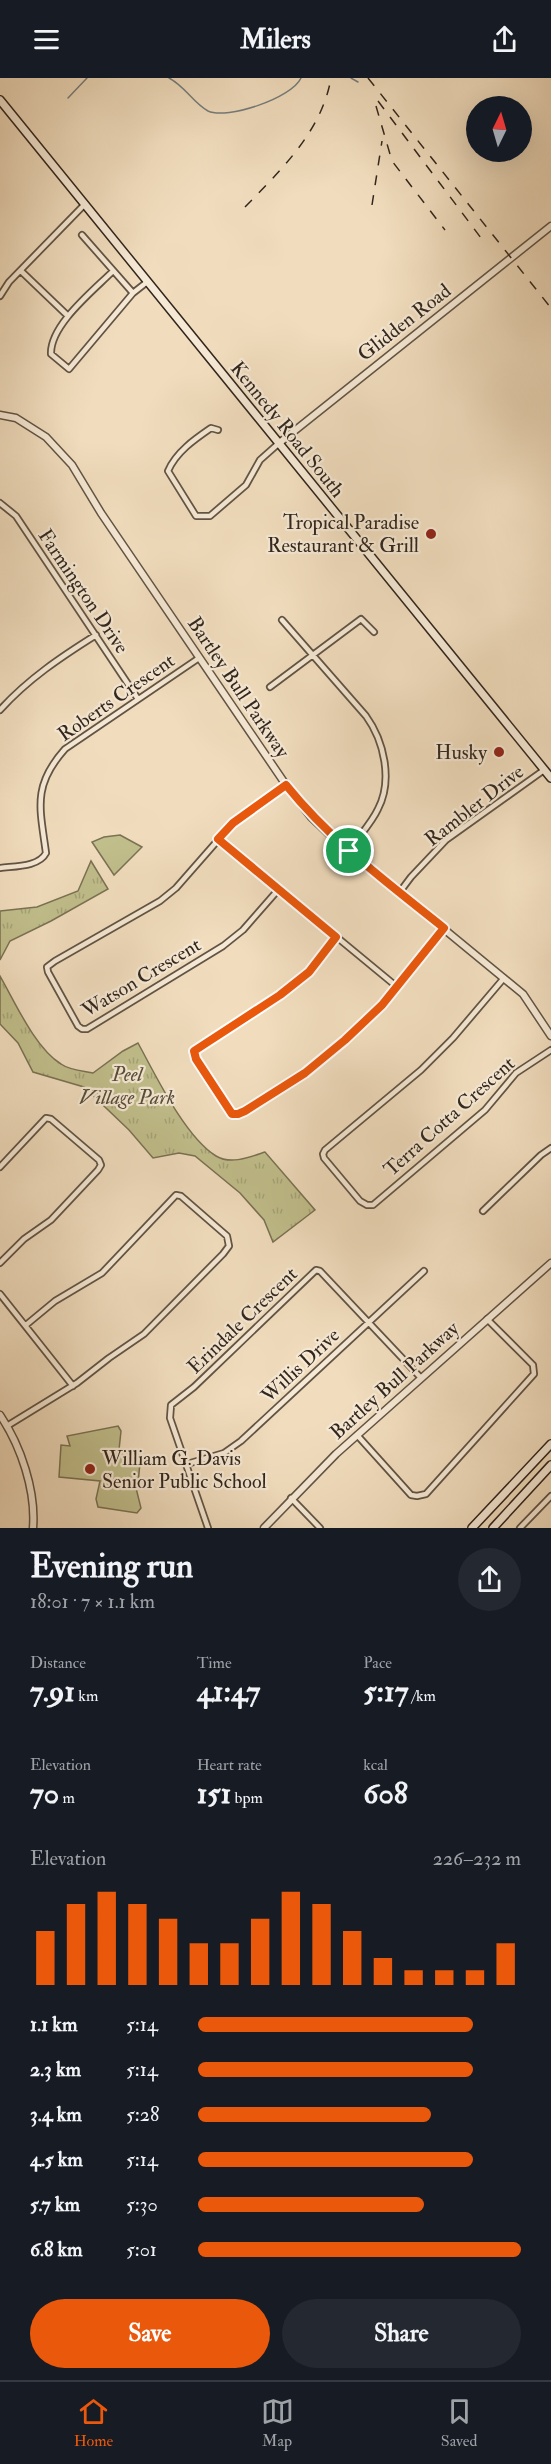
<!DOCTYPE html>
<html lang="en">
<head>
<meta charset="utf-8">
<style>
	body { margin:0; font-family:"IM FELL Double Pica",serif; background:#242831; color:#f1f3f6; height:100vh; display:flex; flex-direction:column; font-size:22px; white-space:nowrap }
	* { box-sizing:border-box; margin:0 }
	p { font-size:20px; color:#9ea1a6 }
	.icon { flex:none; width:33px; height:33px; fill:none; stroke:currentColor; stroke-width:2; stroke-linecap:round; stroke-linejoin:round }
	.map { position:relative; height:1450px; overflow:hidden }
	.drawer { display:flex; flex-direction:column; background:#171b24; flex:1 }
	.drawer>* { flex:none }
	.needle { width:39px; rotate:5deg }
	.tools { position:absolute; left:466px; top:18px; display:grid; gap:12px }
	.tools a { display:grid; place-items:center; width:66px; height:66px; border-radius:50%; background:#171b24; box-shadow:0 6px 24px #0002; font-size:30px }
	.pin { position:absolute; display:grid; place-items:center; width:51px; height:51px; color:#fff; margin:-26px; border:3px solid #fff; border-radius:50%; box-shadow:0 2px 6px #0007 }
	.round { display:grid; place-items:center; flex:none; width:63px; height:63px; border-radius:32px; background:#242831 }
	.overview { display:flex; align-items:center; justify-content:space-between; height:102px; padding:0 30px }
	h1 { font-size:33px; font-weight:800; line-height:45px }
	.metrics { display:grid; grid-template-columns:repeat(3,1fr); gap:9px; height:102px; padding:6px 30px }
	.metrics div { display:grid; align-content:center }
	.metrics b { font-size:30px; font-weight:800 }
	.metrics small { font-size:16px; font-weight:400 }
	.metrics p { font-size:16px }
	.chart { height:168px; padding:12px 30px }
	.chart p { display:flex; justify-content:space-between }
	.chart svg { width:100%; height:108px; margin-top:6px; stroke:#ea580c; stroke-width:6 }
	.primary-button { display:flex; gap:12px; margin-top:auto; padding:12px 30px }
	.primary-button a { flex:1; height:69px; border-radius:36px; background:#ea580c; color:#fff; font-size:24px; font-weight:800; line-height:69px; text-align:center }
	.primary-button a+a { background:#242831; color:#f1f3f6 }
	ul { padding:0 30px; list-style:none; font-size:20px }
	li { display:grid; grid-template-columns:96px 72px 1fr; align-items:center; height:45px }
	li i { height:15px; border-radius:8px; background:#ea580c }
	header { display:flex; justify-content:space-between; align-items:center; height:78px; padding:0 30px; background:#171b24; font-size:27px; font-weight:800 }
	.menu { display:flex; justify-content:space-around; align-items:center; height:84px; border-top:2px solid #363941; background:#171b24; font-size:16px; color:#9ea1a6 }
	.menu a { display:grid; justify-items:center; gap:3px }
	.menu .selected { color:#ea580c }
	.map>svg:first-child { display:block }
</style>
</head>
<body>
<header><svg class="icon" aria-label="menu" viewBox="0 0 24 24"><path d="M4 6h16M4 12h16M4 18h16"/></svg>Milers<svg class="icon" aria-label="share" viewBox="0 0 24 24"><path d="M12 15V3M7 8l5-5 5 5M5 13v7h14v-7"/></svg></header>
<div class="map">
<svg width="551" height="1450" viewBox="0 0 551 1450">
	<defs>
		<pattern id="park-tufts" width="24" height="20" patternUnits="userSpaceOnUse" patternTransform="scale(1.5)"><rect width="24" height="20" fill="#c1bf8c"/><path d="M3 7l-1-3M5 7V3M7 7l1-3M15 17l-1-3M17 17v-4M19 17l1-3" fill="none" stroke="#a6a478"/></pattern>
	</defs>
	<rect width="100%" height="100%" fill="#f1ddbe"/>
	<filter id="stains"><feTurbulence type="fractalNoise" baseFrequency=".00333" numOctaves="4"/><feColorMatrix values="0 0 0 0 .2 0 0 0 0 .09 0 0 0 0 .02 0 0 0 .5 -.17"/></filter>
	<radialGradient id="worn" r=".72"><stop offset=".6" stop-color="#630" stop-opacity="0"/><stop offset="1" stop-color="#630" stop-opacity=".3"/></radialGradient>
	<path fill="#c1bf8c" stroke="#797254" stroke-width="1.5" d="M 120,757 L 142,769 L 114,797 L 92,764 L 104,759 Z
		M 118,1348 L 121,1353 L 119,1372 L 141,1374 L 138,1406 L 135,1406 L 141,1430 L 137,1435 L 98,1429 L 96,1421 L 100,1403 L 59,1399 L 61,1367 L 70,1368 L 67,1358 Z"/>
	<path fill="url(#park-tufts)" stroke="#797254" stroke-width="1.5" d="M 91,783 L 108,811 L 51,843 L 10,863 L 0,882 L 0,833 L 37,829 L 78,813 Z
		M 0,898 C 15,924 35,970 61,986 C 69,992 83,993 93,995 L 123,973 L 138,965 C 155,996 185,1059 216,1078 C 231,1087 250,1079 265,1074 L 315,1132 L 273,1164 L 264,1142 L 240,1115 L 195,1078 L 179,1075 L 153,1080 L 129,1052 L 84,1009 L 33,994 L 18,965 L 0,946 Z"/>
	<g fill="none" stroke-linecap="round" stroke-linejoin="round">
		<path stroke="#747e7d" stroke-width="1.5" d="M 169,0 C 185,8 193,25 208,33 C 227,42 292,20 301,0
			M 351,0 L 358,4
			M 68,20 L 87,0"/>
		<g stroke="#615445" stroke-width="8">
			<path id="minor" d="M 82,157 L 133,215
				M 21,193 L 68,238
				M 113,193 C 93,213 50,247 51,276 L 69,291 L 133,215 L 147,204
				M 0,218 L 9,204 L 85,126
				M 218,352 L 211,350 C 195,361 176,374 168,393 L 196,438 L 210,438 L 246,407 L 260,382 L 278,366
				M 0,425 L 16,438 L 138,621
				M 282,542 L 366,638 C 384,663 393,702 378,731 C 371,746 358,759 349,773
				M 270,609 L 361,541 L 374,554
				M 0,632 C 28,601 61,579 96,557
				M 218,761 L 396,908
				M 0,790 C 14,788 39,789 46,775 C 40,730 32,708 65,671 L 199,580
				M 278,812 L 243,852 L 223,868 L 87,951 L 82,951 L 78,948 L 48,894 L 47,889 L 55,883 L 160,823 L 176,810 L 233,745 L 286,707
				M 399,815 L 411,799 L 446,762 L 544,692
				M 336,859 L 309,894 L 280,917 L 194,973 L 196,981 L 232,1036 L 238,1036 L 245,1033 L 305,995 L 345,962 L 382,927 L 444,850
				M 504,900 L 453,960 L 421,992 L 325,1072 L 323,1076 L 324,1080 L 360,1123 L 367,1127 L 373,1127 L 485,1032 L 516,995 L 551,972
				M 0,1089 L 46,1040 L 51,1041 L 99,1082 L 101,1087 L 98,1092 L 51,1142 L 24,1161 L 0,1185
				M 483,1133 L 541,1077 L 551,1070
				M 0,1216 L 73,1308
				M 7,1348 L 77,1305 L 109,1280 L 144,1256 L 223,1176 L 229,1168 L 227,1158 L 181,1118 L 176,1117 L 102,1195 L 55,1223 L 26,1247
				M 357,1357 L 411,1417 L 417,1418 L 426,1416 L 534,1296 L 533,1287 L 487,1241
				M 187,1386 L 224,1375 L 241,1363 L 424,1193
				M 291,1420 L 320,1450
				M 208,1450 L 170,1340 L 171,1327 L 194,1309 L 316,1192 L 320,1193 L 421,1300
				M 520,1450 L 551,1418"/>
		</g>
		<g stroke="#615445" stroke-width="9">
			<path id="tertiary" d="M 0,337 L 16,340 L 46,359 L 72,387 L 101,435 L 286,707 L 311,739 L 332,759 L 523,916 L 551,958
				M 278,366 L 551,148
				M 0,1337 C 21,1368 36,1413 33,1450
				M 264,1450 L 336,1376 L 551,1185"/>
		</g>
		<g stroke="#31261d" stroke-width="10">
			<path id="secondary" d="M 0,22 L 551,700
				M 472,1450 L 551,1366
				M 493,1450 L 551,1387"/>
		</g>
		<use href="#minor" stroke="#f6e9d5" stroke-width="4.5"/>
		<use href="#tertiary" stroke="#f6e9d5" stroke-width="6"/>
		<use href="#secondary" stroke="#f6e9d5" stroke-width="7"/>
		<path stroke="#31261d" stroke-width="1.5" stroke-dasharray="10 10" stroke-linecap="butt" d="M 368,0 L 551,230
			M 378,23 L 481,160
			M 376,28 L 392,83 L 445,152
			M 372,127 L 382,63
			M 245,129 C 281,92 322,53 331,0"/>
	</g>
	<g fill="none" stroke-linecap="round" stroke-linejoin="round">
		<g stroke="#fff" stroke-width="12">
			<path id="route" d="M 286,707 C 332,764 388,805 444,850 L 382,927 L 345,962 L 305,995 L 245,1033 L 238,1036 L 232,1036 L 196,981 L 194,973 L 280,917 L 309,894 L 336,859 L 218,761 L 233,745 Z"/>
		</g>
		<use href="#route" stroke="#ea580c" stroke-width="8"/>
	</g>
	<g fill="#8f2418" stroke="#f6e9d5" stroke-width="2">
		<circle cx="431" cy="456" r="6"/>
		<circle cx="499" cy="674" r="6"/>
		<circle cx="90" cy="1391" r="6"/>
	</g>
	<g text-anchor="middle" stroke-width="4.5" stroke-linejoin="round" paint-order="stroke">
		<g font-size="20" fill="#31261d" stroke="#f6e9d5">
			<text transform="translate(404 244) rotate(-38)" y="7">Glidden Road</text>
			<text transform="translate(288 351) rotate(51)" y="7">Kennedy Road South</text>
			<text transform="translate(84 513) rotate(56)" y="7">Farmington Drive</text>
			<text transform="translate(239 609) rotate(56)" y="7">Bartley Bull Parkway</text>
			<text transform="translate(116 619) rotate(-35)" y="7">Roberts Crescent</text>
			<text transform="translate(474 727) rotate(-38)" y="7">Rambler Drive</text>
			<text transform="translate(141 899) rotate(-31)" y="7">Watson Crescent</text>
			<text transform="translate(449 1038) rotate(-42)" y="7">Terra Cotta Crescent</text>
			<text transform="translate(242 1242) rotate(-44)" y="7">Erindale Crescent</text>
			<text transform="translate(300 1287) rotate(-43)" y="7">Willis Drive</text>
			<text transform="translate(394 1302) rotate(-42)" y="7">Bartley Bull Parkway</text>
		</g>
		<g font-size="20" fill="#31261d" stroke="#f6e9d5" text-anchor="end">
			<text x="419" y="451">Tropical Paradise<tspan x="419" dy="23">Restaurant &amp; Grill</tspan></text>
			<text x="487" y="681">Husky</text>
			<text x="102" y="1387" text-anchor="start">William G. Davis<tspan x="102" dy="23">Senior Public School</tspan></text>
		</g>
		<g font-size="20" font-style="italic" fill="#554c39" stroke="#f6e9d5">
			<text x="127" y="1003">Peel<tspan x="127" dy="23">Village Park</tspan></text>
		</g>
	</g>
	<rect width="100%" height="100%" filter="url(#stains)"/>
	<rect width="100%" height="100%" fill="url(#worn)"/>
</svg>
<div class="tools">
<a><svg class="needle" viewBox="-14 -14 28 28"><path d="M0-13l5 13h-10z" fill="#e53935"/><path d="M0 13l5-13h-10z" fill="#9ea1a6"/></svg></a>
</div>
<div class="pin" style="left:349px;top:773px;background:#1e9e55"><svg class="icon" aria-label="arrive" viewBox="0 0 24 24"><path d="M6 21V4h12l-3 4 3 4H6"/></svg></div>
</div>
<section class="drawer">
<div class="overview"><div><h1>Evening run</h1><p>18:01 · 7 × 1.1 km</p></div><a class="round"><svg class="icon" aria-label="share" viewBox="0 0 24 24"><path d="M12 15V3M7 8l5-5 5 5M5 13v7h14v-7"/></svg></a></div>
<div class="metrics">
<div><p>Distance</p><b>7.91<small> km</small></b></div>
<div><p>Time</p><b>41:47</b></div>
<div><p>Pace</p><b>5:17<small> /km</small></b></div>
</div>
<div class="metrics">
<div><p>Elevation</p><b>70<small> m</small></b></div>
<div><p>Heart rate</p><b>151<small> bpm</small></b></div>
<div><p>kcal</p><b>608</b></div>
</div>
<div class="chart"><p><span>Elevation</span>226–232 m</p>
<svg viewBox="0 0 160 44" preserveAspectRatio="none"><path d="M5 44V22M15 44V11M25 44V6M35 44V11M45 44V17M55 44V27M65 44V27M75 44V17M85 44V6M95 44V11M105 44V22M115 44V33M125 44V38M135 44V38M145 44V38M155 44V27"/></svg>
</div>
<ul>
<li><b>1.1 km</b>5:14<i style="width:85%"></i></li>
<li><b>2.3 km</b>5:14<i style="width:85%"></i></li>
<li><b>3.4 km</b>5:28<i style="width:72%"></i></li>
<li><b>4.5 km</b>5:14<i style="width:85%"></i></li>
<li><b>5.7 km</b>5:30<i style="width:70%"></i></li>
<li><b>6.8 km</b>5:01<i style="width:100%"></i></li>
</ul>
<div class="primary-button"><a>Save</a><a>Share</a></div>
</section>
<nav class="menu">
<a class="selected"><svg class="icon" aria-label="home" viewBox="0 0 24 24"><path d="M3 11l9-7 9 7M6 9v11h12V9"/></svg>Home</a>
<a><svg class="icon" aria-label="map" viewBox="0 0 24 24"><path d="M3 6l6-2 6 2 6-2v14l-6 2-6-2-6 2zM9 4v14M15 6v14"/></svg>Map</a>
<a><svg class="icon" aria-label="saved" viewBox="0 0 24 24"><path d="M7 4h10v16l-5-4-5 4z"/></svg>Saved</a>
</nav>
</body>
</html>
